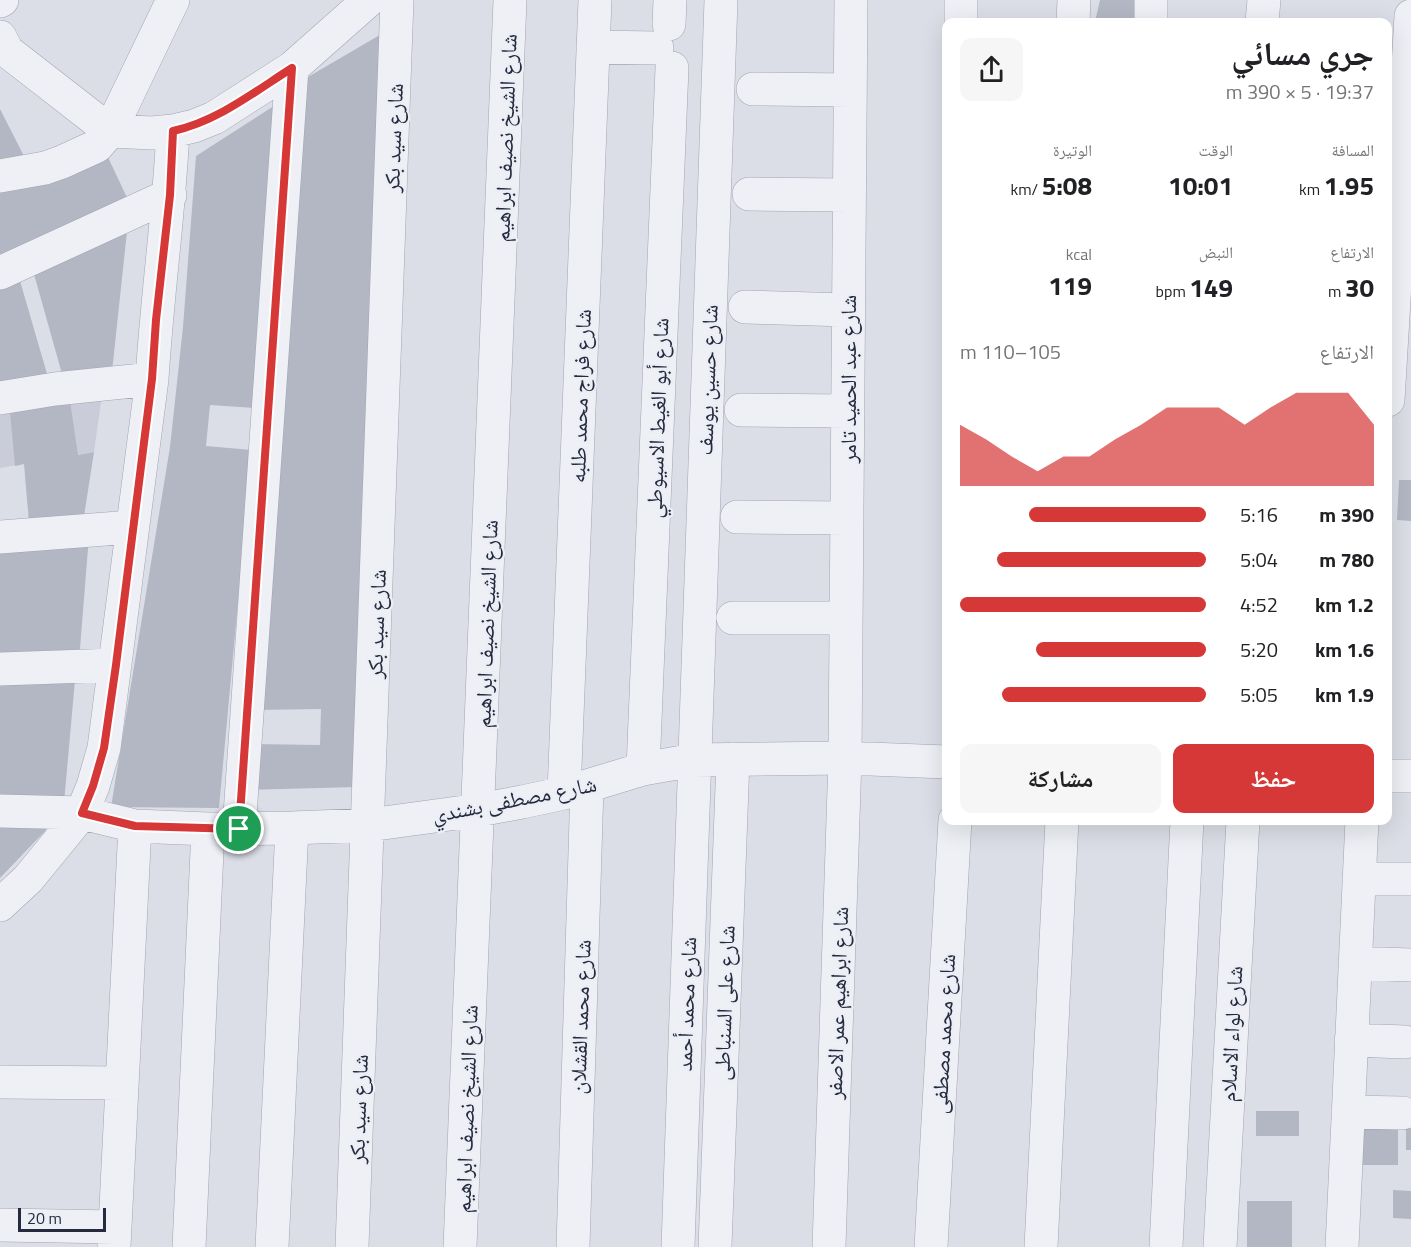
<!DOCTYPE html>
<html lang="ar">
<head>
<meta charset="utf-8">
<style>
	body { margin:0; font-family:"Titillium Web","Noto Naskh Arabic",sans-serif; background:#f6f6f6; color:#202124; direction:rtl; height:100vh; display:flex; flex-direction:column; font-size:22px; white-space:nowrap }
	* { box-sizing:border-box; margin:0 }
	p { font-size:20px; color:#757577 }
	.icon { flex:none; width:33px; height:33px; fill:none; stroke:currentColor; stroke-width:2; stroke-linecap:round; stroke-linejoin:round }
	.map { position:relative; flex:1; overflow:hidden; direction:ltr }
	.details { position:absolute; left:942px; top:18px; width:450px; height:807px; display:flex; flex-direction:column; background:#fff; border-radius:12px; box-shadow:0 6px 24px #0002; direction:rtl }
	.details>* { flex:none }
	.scale { position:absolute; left:18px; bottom:15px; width:88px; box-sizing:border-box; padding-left:6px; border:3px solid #252a3e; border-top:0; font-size:16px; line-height:21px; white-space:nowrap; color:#252a3e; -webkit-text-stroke:4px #ebeef5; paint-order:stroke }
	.pin { position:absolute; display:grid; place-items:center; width:51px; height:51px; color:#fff; margin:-26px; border:3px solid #fff; border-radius:50%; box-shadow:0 2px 6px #0007 }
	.round { display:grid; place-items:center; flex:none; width:63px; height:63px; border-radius:12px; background:#f6f6f6 }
	.summary { display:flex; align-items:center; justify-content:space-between; height:102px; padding:0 18px }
	h1 { font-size:33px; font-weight:700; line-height:45px }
	.figures { display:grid; grid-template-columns:repeat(3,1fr); gap:9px; height:102px; padding:6px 18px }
	.figures div { display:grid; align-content:center }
	.figures b { font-size:26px; font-weight:700 }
	.figures small { font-size:16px; font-weight:400 }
	.figures p { font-size:16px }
	.chart { height:168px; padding:12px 18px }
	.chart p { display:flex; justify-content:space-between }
	.chart svg { width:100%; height:108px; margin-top:6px; fill:#d63737; opacity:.7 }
	.button { display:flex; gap:12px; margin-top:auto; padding:12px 18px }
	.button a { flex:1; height:69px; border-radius:12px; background:#d63737; color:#fff; font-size:24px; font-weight:700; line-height:69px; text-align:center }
	.button a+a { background:#f6f6f6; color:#202124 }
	ul { padding:0 18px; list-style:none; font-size:20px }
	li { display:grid; grid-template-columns:96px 72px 1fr; align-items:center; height:45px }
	li i { height:15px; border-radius:8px; background:#d63737 }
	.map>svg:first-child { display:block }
</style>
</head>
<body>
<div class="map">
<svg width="1411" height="1247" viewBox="0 0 1411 1247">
	<rect width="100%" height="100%" fill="#dcdee7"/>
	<path fill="#cacdd9" d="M 102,395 L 94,452 L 0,468 L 0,414 Z"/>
	<path fill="#b3b7c4" d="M 1100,0 L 1142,0 L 1141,22 L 1095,22 Z
		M 390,29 L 356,787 L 249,790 L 252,744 L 320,745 L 321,709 L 255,710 L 296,84 Z
		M 283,100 L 255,408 L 210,405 L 206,446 L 252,450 L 219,808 L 111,807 L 170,447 L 183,327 L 196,156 Z
		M 0,109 L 26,160 L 0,165 Z
		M 106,153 L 130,204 L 0,262 L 0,182 Z
		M 128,222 L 112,372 L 64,381 L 32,267 Z
		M 18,274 L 50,384 L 0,393 L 0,281 Z
		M 70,401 L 78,455 L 94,452 L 84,516 L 29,523 L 24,464 L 15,466 L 10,412 Z
		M 1399,480 L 1411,480 L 1411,521 L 1397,520 Z
		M 89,536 L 79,661 L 0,664 L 0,547 Z
		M 76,669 L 64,803 L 0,803 L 0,675 Z
		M 43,816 L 46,830 L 0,878 L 0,818 Z
		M 1256,1111 L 1299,1111 L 1299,1136 L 1256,1136 Z
		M 1406,1124 L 1411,1124 L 1411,1150 L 1406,1150 Z
		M 1356,1127 L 1398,1127 L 1398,1165 L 1356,1165 Z
		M 1393,1190 L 1411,1191 L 1411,1219 L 1393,1218 Z
		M 1247,1201 L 1292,1201 L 1292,1247 L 1247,1247 Z"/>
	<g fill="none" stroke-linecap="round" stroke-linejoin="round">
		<g stroke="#a1a4b1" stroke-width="34">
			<path id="minor" d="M 0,1 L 2,0
				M 961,22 L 961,0
				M 1073,22 L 1074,0
				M 1151,22 L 1151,0
				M 1262,22 L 1264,0
				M 669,24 L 670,0
				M 0,37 L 7,51 L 110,131 L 152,133 L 173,131 L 194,126 L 214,118 L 292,68 L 369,0
				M 593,47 L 657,48
				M 753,89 L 850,90
				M 0,176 L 45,168 L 62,162 L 97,146 L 110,131 L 173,0
				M 749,194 L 849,195
				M 0,273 L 170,195
				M 745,307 L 848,310
				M 0,398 L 55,389 L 152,379
				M 1388,400 L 1411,16
				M 741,410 L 848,411
				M 737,517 L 847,518
				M 0,537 L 132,527
				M 733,618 L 846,618
				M 0,669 L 115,665
				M 643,769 L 672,68
				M 1388,776 L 1411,776
				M 564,793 L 595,0
				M 0,811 L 82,813 L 135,826 L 208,829 L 292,828 L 369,825 L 479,810 L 522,802 L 564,793 L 643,769 L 694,760 L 845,758 L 946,762
				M 239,829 L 292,68
				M 1359,879 L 1411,879
				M 0,905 L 28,879 L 82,813 L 93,786 L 104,748 L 152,379 C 157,296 169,214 173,131
				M 1355,963 L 1411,965
				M 1351,1040 L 1405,1042
				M 0,1082 L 122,1083
				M 1348,1112 L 1403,1113
				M 0,1225 L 115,1227
				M 114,1247 L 135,826
				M 189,1247 L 208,829
				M 272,1247 L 292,828
				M 352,1247 L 397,0
				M 460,1247 L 510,0
				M 573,1247 L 587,786
				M 678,1247 L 721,0
				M 715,1247 L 733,759
				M 829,1247 L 845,758 L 851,0
				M 931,1247 L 955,820
				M 1041,1247 L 1062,820
				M 1166,1247 L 1187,820
				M 1220,1247 L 1243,820
				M 1342,1247 L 1362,820"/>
		</g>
		<use href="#minor" stroke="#eef0f5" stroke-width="33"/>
	</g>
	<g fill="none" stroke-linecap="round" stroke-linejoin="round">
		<g stroke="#fff" stroke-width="12">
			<path id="route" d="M 292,68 L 239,829 L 135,826 L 82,813 L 93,786 L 104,748 L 116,665 L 152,379 L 156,320 L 170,195 L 173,131 C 218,121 254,92 292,68 Z"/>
		</g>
		<use href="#route" stroke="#d63737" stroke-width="8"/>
	</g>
	<g text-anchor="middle" stroke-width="4.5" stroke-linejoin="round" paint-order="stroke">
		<g font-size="22" fill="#252a3e" stroke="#ebeef5">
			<text transform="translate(393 138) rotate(-88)" y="8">شارع سيد بكر</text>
			<text transform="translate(505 138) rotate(-88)" y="8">شارع الشيخ نصيف ابراهيم</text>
			<text transform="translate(848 379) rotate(-90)" y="8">شارع عبد الحميد تامر</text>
			<text transform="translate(707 380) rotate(-88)" y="8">شارع حسين يوسف</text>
			<text transform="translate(580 396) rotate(-88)" y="8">شارع فراج محمد طلبه</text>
			<text transform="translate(657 418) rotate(-88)" y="8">شارع أبو الغيط الاسيوطي</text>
			<text transform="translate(376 624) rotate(-88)" y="8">شارع سيد بكر</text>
			<text transform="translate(486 624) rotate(-88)" y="8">شارع الشيخ نصيف ابراهيم</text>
			<text transform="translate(514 799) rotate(-11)" y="8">شارع مصطفى بشندي</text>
			<text transform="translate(724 1003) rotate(-88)" y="8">شارع على السنباطى</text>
			<text transform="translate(837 1003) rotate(-88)" y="8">شارع ابراهيم عمر الاصفر</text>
			<text transform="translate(686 1004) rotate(-88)" y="8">شارع محمد أحمد</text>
			<text transform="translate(580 1017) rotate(-88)" y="8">شارع محمد القشلان</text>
			<text transform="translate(943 1034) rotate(-87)" y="8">شارع محمد مصطفى</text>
			<text transform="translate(1231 1034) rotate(-87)" y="8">شارع لواء الاسلام</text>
			<text transform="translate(358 1109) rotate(-88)" y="8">شارع سيد بكر</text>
			<text transform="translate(466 1109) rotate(-88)" y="8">شارع الشيخ نصيف ابراهيم</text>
		</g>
	</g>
</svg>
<div class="scale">20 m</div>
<div class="pin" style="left:239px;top:829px;background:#1e9e55"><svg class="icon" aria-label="arrive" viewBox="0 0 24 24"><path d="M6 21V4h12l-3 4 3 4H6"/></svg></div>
<section class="details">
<div class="summary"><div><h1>جري مسائي</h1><p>19:37 · 5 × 390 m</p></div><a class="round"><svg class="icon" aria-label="share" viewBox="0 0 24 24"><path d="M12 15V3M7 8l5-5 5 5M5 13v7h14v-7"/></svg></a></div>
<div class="figures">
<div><p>المسافة</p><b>1.95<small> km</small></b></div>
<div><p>الوقت</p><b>10:01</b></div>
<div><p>الوتيرة</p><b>5:08<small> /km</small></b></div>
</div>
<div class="figures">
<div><p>الارتفاع</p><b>30<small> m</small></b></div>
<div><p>النبض</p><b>149<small> bpm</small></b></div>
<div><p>kcal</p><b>119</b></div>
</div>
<div class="chart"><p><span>الارتفاع</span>105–110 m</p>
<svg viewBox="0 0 160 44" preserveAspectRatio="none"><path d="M0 44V19L10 25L20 32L30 38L40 32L50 32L60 25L70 19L80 12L90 12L100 12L110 19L120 12L130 6L140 6L150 6L160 19V44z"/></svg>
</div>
<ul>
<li><b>390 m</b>5:16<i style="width:72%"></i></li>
<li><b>780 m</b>5:04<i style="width:85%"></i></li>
<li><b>1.2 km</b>4:52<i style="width:100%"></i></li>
<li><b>1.6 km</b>5:20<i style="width:69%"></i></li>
<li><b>1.9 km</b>5:05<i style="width:83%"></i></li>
</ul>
<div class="button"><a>حفظ</a><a>مشاركة</a></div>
</section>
</div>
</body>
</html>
